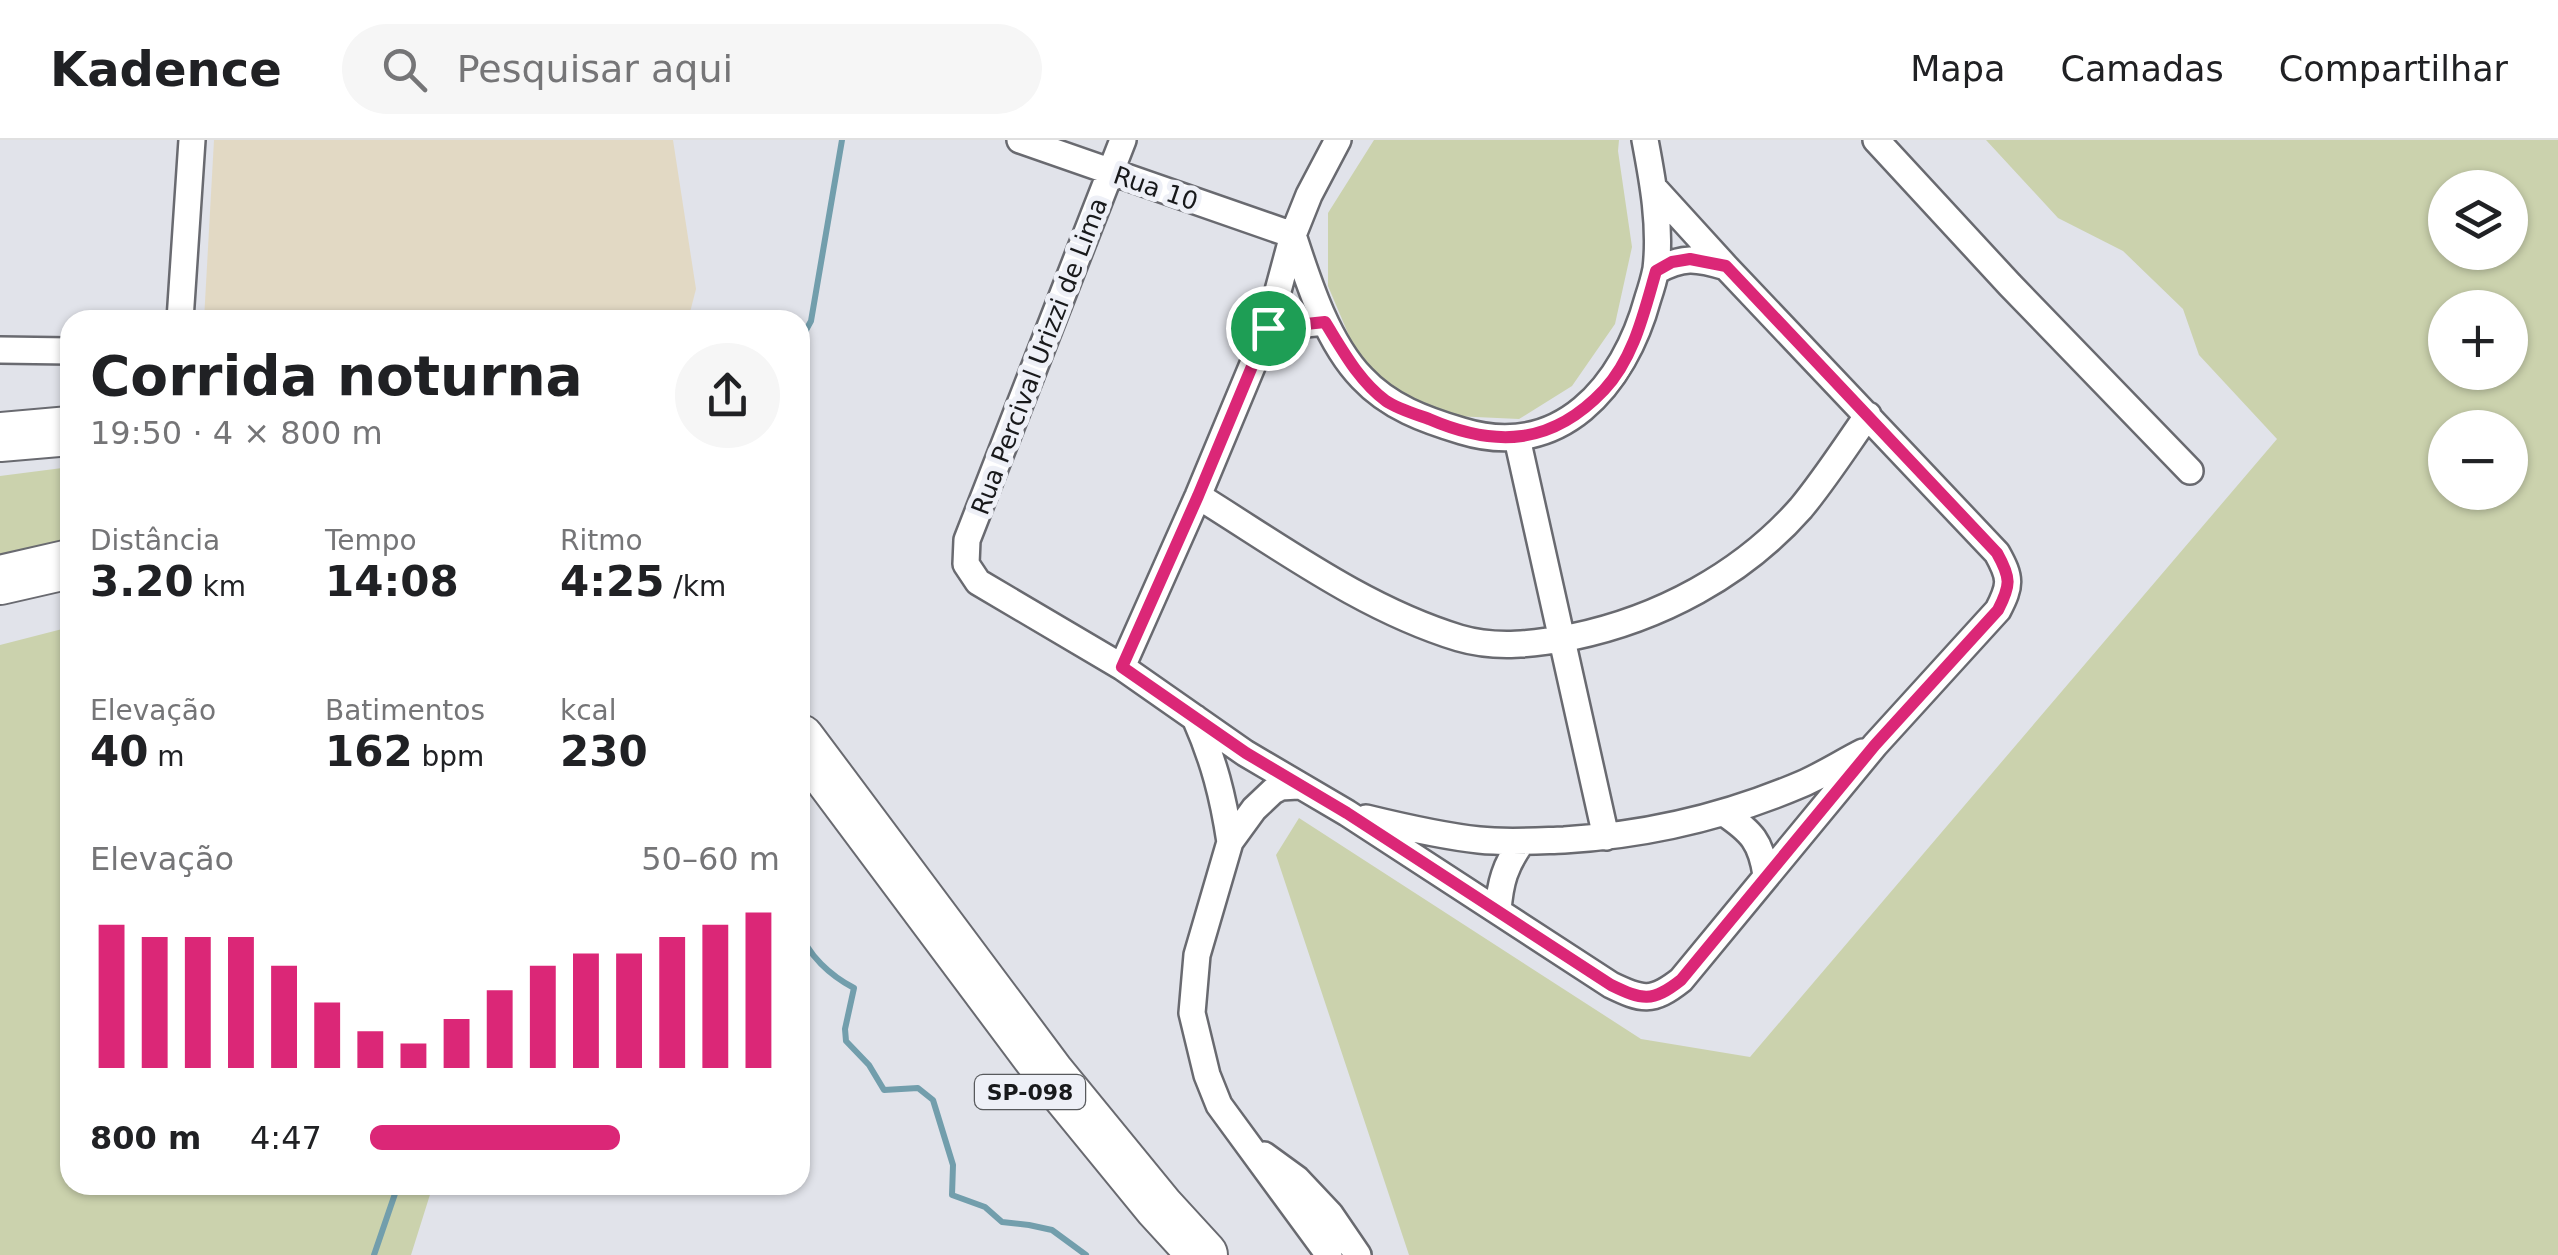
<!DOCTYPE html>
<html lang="pt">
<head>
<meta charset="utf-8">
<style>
	body { margin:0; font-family:"DejaVu Sans",sans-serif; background:#f6f6f6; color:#202124; height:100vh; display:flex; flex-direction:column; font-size:38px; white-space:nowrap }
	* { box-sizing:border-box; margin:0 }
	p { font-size:32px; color:#757577 }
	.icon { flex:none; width:55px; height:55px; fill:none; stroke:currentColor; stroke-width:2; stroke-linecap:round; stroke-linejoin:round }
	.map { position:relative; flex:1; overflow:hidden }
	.sheet { position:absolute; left:60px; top:170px; width:750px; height:885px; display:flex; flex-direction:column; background:#fff; border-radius:30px; box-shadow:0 2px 8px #0004 }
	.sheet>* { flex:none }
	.buttons { position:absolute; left:2428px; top:30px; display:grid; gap:20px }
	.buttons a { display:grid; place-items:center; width:100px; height:100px; border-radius:50%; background:#fff; box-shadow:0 2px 8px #0004; font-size:50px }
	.pin { position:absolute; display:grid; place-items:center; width:85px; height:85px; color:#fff; margin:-42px; border:5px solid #fff; border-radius:50%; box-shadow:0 2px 10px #0007 }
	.round { display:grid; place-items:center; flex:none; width:105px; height:105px; border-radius:52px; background:#f6f6f6 }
	.headline { display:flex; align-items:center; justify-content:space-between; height:170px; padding:0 30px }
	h1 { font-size:55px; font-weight:800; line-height:75px }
	.stats { display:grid; grid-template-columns:repeat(3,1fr); gap:15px; height:170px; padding:10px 30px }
	.stats div { display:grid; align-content:center }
	.stats b { font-size:42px; font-weight:800 }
	.stats small { font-size:28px; font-weight:400 }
	.stats p { font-size:28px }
	.chart { height:280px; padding:20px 30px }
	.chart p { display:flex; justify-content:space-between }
	.chart svg { width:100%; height:180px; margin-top:10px; stroke:#db2777; stroke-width:6 }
	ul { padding:0 30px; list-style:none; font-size:32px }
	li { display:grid; grid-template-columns:160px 120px 1fr; align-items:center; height:75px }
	li i { height:25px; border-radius:12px; background:#db2777 }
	header { display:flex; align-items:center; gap:60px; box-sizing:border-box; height:140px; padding:0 50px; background:#fff; border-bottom:2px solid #e0e0e0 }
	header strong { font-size:48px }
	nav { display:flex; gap:55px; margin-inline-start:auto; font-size:35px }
	.search { width:700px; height:90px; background:#f6f6f6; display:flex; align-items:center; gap:25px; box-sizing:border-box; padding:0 35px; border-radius:55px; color:#757577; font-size:38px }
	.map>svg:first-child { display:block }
</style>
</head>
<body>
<header>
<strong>Kadence</strong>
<div class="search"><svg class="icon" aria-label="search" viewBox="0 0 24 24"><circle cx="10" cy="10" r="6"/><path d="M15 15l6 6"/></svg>Pesquisar aqui</div>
<nav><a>Mapa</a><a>Camadas</a><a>Compartilhar</a></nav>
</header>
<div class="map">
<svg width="2558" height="1115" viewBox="0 0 2558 1115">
	<rect width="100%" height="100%" fill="#e1e3ea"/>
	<path fill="#e2d9c4" d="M 214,0 L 673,0 L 696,149 L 688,180 L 204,180 Z"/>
	<path fill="#cbd2ad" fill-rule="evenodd" d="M 1374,0 L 1619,0 L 1618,11 L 1632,107 L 1615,184 L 1572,246 L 1519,279 L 1454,276 L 1395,258 L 1355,210 L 1328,146 L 1328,73 Z
		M 1986,0 L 2558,0 L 2558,1115 L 1409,1115 L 1276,715 L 1299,678 L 1641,899 L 1750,917 L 2277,299 L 2199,215 L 2183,169 L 2123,111 L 2058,78 ZM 2445,48 L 2510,48 L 2510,112 L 2445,112 ZM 2445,168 L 2510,168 L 2510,232 L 2445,232 ZM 2445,288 L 2510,288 L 2510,352 L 2445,352 Z
		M 70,327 L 70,399 L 0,416 L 0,336 Z
		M 70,487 L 70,1045 L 433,1045 L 411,1115 L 0,1115 L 0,505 Z"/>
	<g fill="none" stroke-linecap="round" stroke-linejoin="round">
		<path stroke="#729eac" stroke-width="6" d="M 800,201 L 811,181 L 842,0
			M 800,790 C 807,815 831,836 854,848 L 845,889 L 846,901 L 869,925 L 884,950 L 918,948 L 933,960 L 953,1025 L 952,1055 L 985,1067 L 1002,1082 L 1029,1085 L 1052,1090 L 1086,1115
			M 374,1115 L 398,1045"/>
		<g stroke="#696a70" stroke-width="30">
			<path id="street" d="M 1020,0 L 1293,95
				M 1123,0 L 967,400 L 966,424 L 978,442 L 1122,527 L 1245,613 L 1347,673 L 1611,845 C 1642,860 1652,863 1681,840 L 1875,605 L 1998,470 C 2011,445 2011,438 1997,413 L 1726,127 L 1654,48
				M 1876,0 L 2010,145 L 2190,331
				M 1293,95 C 1308,141 1327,202 1362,238 C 1389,267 1425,280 1462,291 C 1560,321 1624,246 1648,158 C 1651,149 1654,139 1656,129 C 1661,86 1653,42 1645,0
				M 1656,131 C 1683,116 1696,118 1726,127
				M 180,180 L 192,0
				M 1268,188 L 1325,182
				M 0,210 L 70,211
				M 1517,298 L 1606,697
				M 1198,356 C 1282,408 1364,469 1459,498 C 1496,509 1535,504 1572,497 C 1659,479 1742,435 1801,368 C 1825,339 1846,306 1868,275
				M 1122,527 L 1198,356 L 1268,188 L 1293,95 L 1309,55 L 1338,0
				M 1195,578 C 1214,621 1223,656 1230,702
				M 1298,646 L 1281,647 L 1273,651 L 1254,669 L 1230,702 L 1197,815 L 1192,873 L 1207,935 L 1219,965 L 1329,1115
				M 1724,673 C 1752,692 1761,702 1766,735
				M 1366,678 C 1403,687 1441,696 1479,700 C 1507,703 1535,701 1564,700 C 1647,695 1725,677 1802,644 C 1823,635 1843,622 1863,612
				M 1498,771 C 1500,743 1505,725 1522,702
				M 1264,1015 L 1297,1039 L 1330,1074 L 1358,1115"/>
		</g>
		<g stroke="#696a70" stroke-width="52">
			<path id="highway" d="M 0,297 L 70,291
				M 0,440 L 70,424
				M 800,599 L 1051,935 L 1159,1067 L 1203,1115"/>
		</g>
		<use href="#street" stroke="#fff" stroke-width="25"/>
		<use href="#highway" stroke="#fff" stroke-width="48"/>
	</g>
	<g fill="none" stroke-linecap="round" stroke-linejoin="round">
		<g stroke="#fff" stroke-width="20">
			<path id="route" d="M 1690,119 L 1726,126 L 1997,413 C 2011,438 2011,445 1998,470 L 1875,605 L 1681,840 C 1652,863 1642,860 1611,845 L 1347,673 L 1246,613 L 1122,527 L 1198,356 L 1268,188 L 1325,182 C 1343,211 1359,241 1386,261 C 1398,269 1415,274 1429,279 C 1496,308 1552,305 1604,250 C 1634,218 1644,172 1656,131 L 1672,122 Z"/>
		</g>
		<use href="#route" stroke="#db2777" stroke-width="12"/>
	</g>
	<g text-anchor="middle" stroke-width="10" stroke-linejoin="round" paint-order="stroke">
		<rect fill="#eef0f7" stroke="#585a5d" stroke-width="2.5" x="975" y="935" width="110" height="34" rx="8"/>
		<g font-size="22" font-weight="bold" fill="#18191b">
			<text x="1030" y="960">SP-098</text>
		</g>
		<g font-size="25" fill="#18191b" stroke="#eef0f7">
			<text transform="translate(1156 48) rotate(19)" y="9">Rua 10</text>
			<text transform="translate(1039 216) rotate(-69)" y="9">Rua Percival Urizzi de Lima</text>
		</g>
	</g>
</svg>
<div class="buttons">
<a><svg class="icon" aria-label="layers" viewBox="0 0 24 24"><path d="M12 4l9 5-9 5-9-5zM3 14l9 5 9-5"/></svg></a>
<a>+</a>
<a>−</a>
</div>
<div class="pin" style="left:1268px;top:188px;background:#1e9e55"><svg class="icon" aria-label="arrive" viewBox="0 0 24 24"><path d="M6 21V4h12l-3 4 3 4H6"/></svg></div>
<section class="sheet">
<div class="headline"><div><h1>Corrida noturna</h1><p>19:50 · 4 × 800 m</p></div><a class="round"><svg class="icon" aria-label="share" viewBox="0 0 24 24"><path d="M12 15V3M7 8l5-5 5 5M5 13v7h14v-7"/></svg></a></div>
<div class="stats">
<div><p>Distância</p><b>3.20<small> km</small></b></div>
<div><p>Tempo</p><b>14:08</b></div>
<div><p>Ritmo</p><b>4:25<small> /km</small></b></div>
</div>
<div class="stats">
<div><p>Elevação</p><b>40<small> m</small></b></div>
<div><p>Batimentos</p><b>162<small> bpm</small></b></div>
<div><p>kcal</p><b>230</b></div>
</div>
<div class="chart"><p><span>Elevação</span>50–60 m</p>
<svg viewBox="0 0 160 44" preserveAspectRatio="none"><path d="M5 44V9M15 44V12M25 44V12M35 44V12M45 44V19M55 44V28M65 44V35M75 44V38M85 44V32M95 44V25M105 44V19M115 44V16M125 44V16M135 44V12M145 44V9M155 44V6"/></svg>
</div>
<ul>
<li><b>800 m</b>4:47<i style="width:61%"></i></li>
</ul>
</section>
</div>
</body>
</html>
